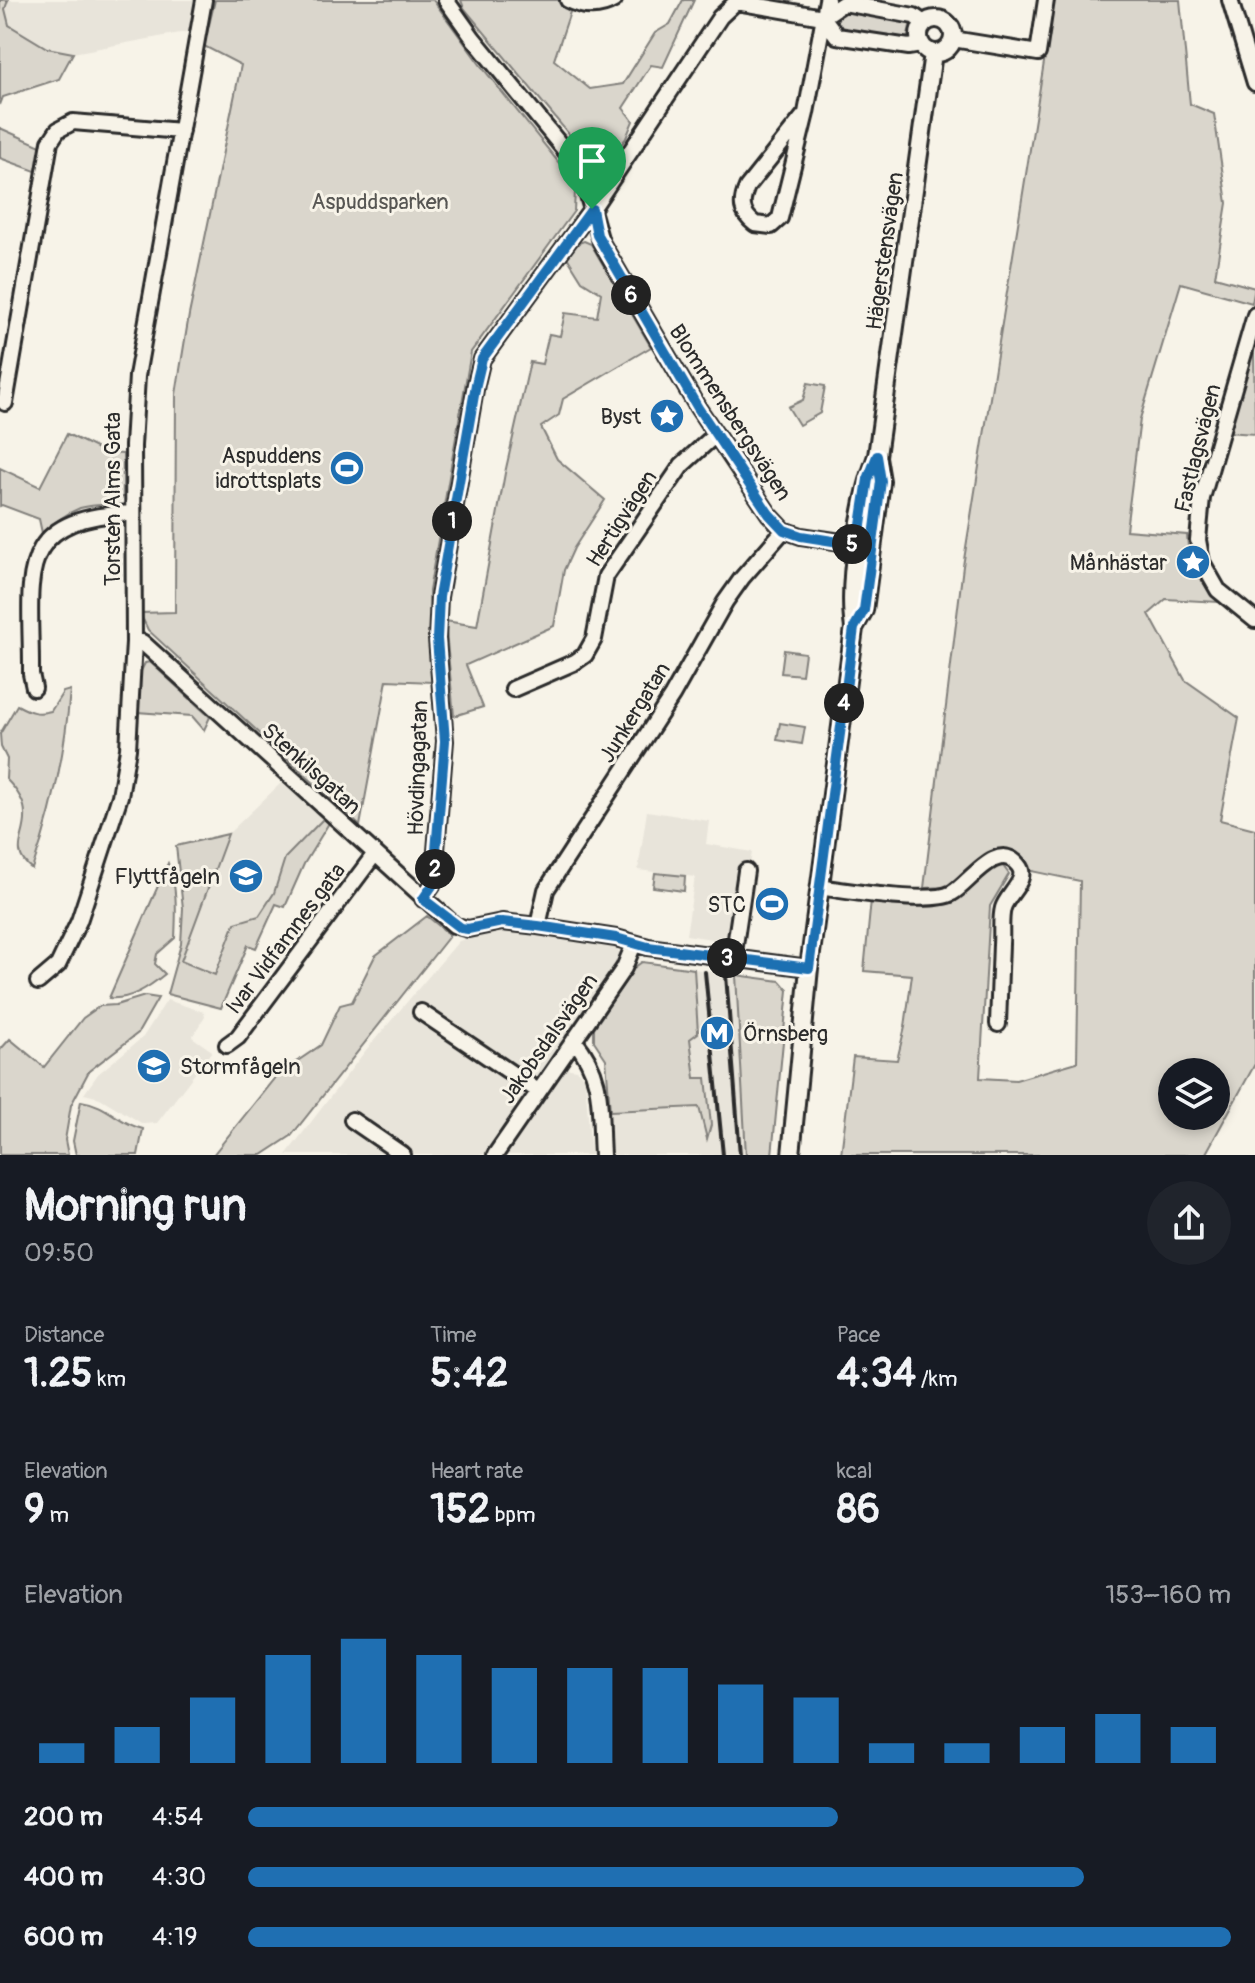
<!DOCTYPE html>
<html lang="en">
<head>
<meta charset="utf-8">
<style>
	body { margin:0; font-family:Pangolin,sans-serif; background:#20242c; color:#f1f3f6; height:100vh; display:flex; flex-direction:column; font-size:30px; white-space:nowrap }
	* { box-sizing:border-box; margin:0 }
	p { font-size:26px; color:#9ea1a6 }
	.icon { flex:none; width:44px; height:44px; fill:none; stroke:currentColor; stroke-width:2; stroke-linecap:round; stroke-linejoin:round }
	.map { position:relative; height:1155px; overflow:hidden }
	.sheet { display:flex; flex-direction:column; background:#171b24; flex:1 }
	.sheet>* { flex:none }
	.buttons { position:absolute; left:1158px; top:1058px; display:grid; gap:16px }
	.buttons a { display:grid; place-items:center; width:72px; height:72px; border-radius:50%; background:#171b24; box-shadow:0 4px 12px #0003; font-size:40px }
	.pin { position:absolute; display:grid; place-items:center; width:68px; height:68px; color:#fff; margin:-82px -34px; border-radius:50% 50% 50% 0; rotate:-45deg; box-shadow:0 0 8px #0007 }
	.pin .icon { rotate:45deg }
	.km { position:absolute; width:40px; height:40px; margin:-20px; border-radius:50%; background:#222; color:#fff; font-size:22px; line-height:40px; text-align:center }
	.round { display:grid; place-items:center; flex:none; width:84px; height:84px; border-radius:42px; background:#20242c }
	.overview { display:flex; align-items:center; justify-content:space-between; height:136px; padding:0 24px }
	h1 { font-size:44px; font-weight:700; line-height:60px }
	.figures { display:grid; grid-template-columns:repeat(3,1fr); gap:12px; height:136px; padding:8px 24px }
	.figures div { display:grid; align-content:center }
	.figures b { font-size:40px; font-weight:700 }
	.figures small { font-size:22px; font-weight:400 }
	.figures p { font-size:22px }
	.chart { height:224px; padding:16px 24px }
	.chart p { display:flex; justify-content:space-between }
	.chart svg { width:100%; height:144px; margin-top:8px; stroke:#1f6fb2; stroke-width:6 }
	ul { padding:0 24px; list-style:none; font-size:26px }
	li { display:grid; grid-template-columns:128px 96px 1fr; align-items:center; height:60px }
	li i { height:20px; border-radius:10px; background:#1f6fb2 }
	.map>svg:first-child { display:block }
</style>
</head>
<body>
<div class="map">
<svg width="1255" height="1155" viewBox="0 0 1255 1155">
	<rect width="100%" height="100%" fill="#f7f3e8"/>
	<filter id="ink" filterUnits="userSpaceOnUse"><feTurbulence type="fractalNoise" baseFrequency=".0125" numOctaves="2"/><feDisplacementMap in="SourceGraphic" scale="16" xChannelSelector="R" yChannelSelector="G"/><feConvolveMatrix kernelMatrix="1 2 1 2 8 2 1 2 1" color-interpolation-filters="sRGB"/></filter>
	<g filter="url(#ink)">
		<path fill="#e8e4da" d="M 8,0 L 198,0 L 191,31 L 73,53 L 48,48 L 9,25 L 4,9 Z
			M 281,783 L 324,818 L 285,858 L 274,893 L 259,916 L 235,923 L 215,975 L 180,962 L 228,834 Z
			M 647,811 L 709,821 L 706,844 L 752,852 L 737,943 L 686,935 L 695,877 L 638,870 Z
			M 501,928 L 613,944 L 620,953 L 620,962 L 485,1155 L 286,1155 L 366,1050 L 459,941 Z
			M 694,969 L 736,975 L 746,1155 L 612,1155 L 610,1111 L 699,1107 L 707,1137 L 706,1078 L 696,1078 L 690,1039 L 698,1033 Z
			M 167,1000 L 204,1012 L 205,1016 L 192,1037 L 212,1051 L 157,1123 L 143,1124 L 100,1098 L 84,1094 L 98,1074 L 143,1037 Z
			M 563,1068 L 577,1070 L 585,1079 L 591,1155 L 504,1155 Z"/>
		<path fill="#dad6cc" stroke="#82807c" stroke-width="2" fill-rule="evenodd" d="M 0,0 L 8,0 L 5,9 L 9,25 L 47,48 L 73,53 L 59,79 L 3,97 L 0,105 Z
			M 215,0 L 433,0 L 481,66 L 568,174 L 575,191 L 574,211 L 471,352 L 429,591 L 432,682 L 387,680 L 360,826 L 148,630 L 140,613 L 175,612 L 176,394 L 189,315 L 241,65 L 204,46 Z
			M 461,0 L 559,0 L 570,12 L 554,60 L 590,89 L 623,84 L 655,33 L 670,24 L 683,0 L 694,0 L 663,67 L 651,65 L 623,108 L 633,121 L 626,138 L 607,163 L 592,162 L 464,8 Z
			M 1054,0 L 1180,0 L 1190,104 L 1214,114 L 1227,203 L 1215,277 L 1255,288 L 1252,303 L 1181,283 L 1140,419 L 1126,530 L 1187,535 L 1188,547 L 1180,551 L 1178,565 L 1186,575 L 1198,575 L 1218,602 L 1166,599 L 1149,614 L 1185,680 L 1239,718 L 1220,820 L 1255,829 L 1255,1064 L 1205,1155 L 841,1155 L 853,1057 L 897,1060 L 905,1027 L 912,975 L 864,971 L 871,900 L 921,904 L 995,864 L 1003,866 L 1009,874 L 990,906 L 980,1078 L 1016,1080 L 1077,1062 L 1080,881 L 1032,871 L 1021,860 L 1009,854 L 994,852 L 948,887 L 924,888 L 963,566 ZM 1172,1072 L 1216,1072 L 1216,1116 L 1172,1116 Z
			M 843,10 L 911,21 L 907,40 L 842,30 L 837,24 L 839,14 Z
			M 0,128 L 43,147 L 38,172 L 0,158 Z
			M 584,241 L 591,244 L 651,347 L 563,399 L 559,415 L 541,427 L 557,459 L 605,500 L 574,548 L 564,570 L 554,626 L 466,665 L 483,707 L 454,716 L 445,621 L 477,626 L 505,473 L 530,362 L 542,364 L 549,334 L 560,336 L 565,313 L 597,317 L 601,293 L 582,281 L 567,257 L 576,244 Z
			M 1254,349 L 1255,434 L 1226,432 Z
			M 808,383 L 825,386 L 820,413 L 799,425 L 788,407 L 803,400 Z
			M 67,434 L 106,453 L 123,454 L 123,497 C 107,508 97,503 80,508 C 65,514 54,523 42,533 L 39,519 L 2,505 L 0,506 L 0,468 L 40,487 Z
			M 784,650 L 805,653 L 802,675 L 781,673 Z
			M 150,662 L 210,717 L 204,730 L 192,716 L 137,712 L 140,673 L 145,663 Z
			M 70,690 C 65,752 53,811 32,869 C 8,850 27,837 25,814 C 25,801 15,788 6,779 L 7,759 L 1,747 L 0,734 L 17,705 C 30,712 37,715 51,711 L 63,692 Z
			M 780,723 L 805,727 L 802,744 L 777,740 Z
			M 324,818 L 329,823 L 304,864 L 285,907 L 276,904 L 256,948 L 248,945 L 221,1008 L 167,994 L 181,944 L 183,908 L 176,846 L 228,834 L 181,961 L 215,975 L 235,923 L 259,916 L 274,893 L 285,858 Z
			M 168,863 C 178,888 176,913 175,938 L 157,954 L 155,964 L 165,974 C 149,987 131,1000 109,998 Z
			M 655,873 L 685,876 L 684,891 L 653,887 Z
			M 427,916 L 450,935 L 291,1136 L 262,1155 L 213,1155 L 277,1075 L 321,1045 L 340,1005 L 352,1002 L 375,956 Z
			M 642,962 L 694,969 L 698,1033 L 690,1039 L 695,1078 L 706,1078 L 711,1125 L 707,1139 L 699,1107 L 610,1111 L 606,1059 L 594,1041 L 594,1028 L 635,967 Z
			M 736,975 L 780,981 L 788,990 L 772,1155 L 746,1155 Z
			M 145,996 L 158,998 L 138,1033 L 89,1071 L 71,1105 L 65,1140 L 68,1155 L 0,1155 L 0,1050 L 10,1039 L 44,1067 L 83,1018 L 100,1006 L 116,1005 Z
			M 81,1101 C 106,1104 120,1124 143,1129 L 138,1155 L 76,1155 L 73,1141 Z"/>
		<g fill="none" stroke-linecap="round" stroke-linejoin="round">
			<g stroke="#2b2b2b" stroke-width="20">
				<path id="minor" d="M 446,0 L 473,38 L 576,164 L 583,178 L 601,242 L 698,408 L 769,514 L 784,530 L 801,536 L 868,546
					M 568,0 C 584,8 599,9 614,0
					M 1230,0 L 1255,83
					M 736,2 L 823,17
					M 953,39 L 1038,53 L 1046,0
					M 921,45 L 909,47 L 837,36 L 823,17 L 844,3 L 914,16 L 924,23
					M 806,113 L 780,218 L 771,226 L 755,224 C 741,213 740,203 747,187 L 806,113 L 827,0
					M 1255,315 L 1202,498 L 1198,540 L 1202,562 L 1218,590 L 1255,620
					M 5,403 L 50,142 L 58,130 L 73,122 L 181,131
					M 134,642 L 142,642 L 454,925 L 468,929 L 502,922 L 538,926 L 616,938 L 648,947 L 809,968
					M 34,688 L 31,674 C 32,579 10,517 133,513
					M 513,689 L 575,662 L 585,655 L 594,639 L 606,576 L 682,465 L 715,435
					M 819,887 C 846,891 931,905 952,893 C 969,884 997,839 1018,865 C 1030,879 1007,894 1003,908 C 1000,919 1002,933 1001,944 C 1000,971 999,997 998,1024
					M 423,899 L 432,886 L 434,875 L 445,741 L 437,639 L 439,597 L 476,384 L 482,359 L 592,209 L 720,17 L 736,2
					M 538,926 L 546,890 L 672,696 L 725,602 L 742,578 L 784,530
					M 733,959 L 746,871
					M 38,982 L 58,965 L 79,921 L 120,796 L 128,749 L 134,642 L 133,446 L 137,376 L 204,0
					M 421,1012 L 538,1091
					M 574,1040 C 605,1077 599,1109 602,1155
					M 227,1045 L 238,1037 L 374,855
					M 352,1120 L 403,1155
					M 495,1155 L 624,968 L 634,944"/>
			</g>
			<g stroke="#2b2b2b" stroke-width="22">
				<path id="tertiary" d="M919 36a17 17 0 1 1 34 0a17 17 0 1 1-34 0Z
					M 854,628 L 864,610 L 881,481 L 877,457
					M 791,1155 L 809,968 L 854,628 C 847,583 861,498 877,456 L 933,53"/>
			</g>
			<use href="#minor" stroke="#f7f3e8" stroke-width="14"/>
			<use href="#tertiary" stroke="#f7f3e8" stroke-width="16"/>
			<path stroke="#2b2b2b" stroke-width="4" d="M 705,972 L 723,1155
				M 726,975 L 740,1155"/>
		</g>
	</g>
	<g fill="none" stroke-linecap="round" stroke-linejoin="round" filter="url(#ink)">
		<g stroke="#fff" stroke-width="16">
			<path id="route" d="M 592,209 L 597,235 L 698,408 L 769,514 L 784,530 L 801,536 L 858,545 L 868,479 L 877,456 L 881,481 L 876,521 L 864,610 L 854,628 L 809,968 L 648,947 L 616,938 L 538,926 L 502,922 L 468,929 L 461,928 L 423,899 L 432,886 L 434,875 L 445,741 L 437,639 L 439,597 L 476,384 L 482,359 Z"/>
		</g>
		<use href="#route" stroke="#1f6fb2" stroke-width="10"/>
	</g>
	<defs>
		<g id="sight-disc" transform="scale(1.8)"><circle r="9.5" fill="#1f6fb2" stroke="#f7f3e8"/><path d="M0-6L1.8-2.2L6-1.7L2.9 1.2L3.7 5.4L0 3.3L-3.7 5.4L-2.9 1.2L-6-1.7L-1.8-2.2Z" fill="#fff"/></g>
		<g id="stadium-disc" transform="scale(1.8)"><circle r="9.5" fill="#1f6fb2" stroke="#f7f3e8"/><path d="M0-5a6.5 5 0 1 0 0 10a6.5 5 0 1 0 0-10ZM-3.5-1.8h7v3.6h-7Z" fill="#fff"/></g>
		<g id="school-disc" transform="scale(1.8)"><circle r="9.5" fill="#1f6fb2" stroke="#f7f3e8"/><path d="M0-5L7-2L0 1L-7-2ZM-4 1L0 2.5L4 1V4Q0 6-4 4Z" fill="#fff"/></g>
		<g id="metro-disc" transform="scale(1.8)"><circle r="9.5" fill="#1f6fb2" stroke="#f7f3e8"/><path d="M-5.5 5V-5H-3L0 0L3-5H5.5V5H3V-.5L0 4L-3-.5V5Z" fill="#fff"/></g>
	</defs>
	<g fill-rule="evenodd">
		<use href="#sight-disc" x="667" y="416"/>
		<use href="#stadium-disc" x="347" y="468"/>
		<use href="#sight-disc" x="1193" y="562"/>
		<use href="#school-disc" x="246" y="876"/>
		<use href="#stadium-disc" x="772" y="904"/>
		<use href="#metro-disc" x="717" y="1033"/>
		<use href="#school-disc" x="154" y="1066"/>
	</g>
	<g text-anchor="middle" stroke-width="6" stroke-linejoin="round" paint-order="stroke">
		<g font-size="22" fill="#575653" stroke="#f7f3e8">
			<text x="380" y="209">Aspuddsparken</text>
		</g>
		<g font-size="22" fill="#2b2b2b" stroke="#f7f3e8">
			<text transform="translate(884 251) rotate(-82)" y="8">Hägerstensvägen</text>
			<text transform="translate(731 412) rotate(57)" y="8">Blommensbergsvägen</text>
			<text transform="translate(1197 448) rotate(-76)" y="8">Fastlagsvägen</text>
			<text transform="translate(112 499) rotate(-90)" y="8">Torsten Alms Gata</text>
			<text transform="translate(621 518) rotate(-57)" y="8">Hertigvägen</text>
			<text transform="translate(634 712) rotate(-58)" y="8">Junkergatan</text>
			<text transform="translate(312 768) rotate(42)" y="8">Stenkilsgatan</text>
			<text transform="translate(417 768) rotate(-88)" y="8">Hövdingagatan</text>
			<text transform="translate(285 938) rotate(-53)" y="8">Ivar Vidfamnes gata</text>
			<text transform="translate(548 1038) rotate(-55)" y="8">Jakobsdalsvägen</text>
		</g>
		<g font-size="22" fill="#2b2b2b" stroke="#f7f3e8" text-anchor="end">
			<text x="641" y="424">Byst</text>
			<text x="321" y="463">Aspuddens<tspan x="321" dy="25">idrottsplats</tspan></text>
			<text x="1167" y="570">Månhästar</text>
			<text x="220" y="884">Flyttfågeln</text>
			<text x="746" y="912">STC</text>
			<text x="743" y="1041" text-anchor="start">Örnsberg</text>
			<text x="180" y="1074" text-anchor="start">Stormfågeln</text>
		</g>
	</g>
</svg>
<div class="buttons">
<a><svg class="icon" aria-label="layers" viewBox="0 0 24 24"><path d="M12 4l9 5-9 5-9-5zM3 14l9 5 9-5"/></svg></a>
</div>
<div class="pin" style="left:592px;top:209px;background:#1e9e55"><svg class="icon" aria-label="arrive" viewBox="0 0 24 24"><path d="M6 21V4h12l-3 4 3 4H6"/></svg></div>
<b class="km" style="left:452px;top:521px">1</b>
<b class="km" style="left:435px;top:869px">2</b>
<b class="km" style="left:727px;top:958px">3</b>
<b class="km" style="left:844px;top:703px">4</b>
<b class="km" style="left:852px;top:544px">5</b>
<b class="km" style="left:631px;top:295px">6</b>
</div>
<section class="sheet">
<div class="overview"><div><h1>Morning run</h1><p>09:50</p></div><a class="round"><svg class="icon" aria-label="share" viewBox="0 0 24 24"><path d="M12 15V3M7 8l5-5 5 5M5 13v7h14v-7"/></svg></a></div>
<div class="figures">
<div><p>Distance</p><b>1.25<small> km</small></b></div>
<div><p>Time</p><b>5:42</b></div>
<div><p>Pace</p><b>4:34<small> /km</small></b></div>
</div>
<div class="figures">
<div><p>Elevation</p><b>9<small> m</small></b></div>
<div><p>Heart rate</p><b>152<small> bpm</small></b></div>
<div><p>kcal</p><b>86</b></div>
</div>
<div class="chart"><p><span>Elevation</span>153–160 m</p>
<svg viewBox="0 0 160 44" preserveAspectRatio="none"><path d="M5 44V38M15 44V33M25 44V24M35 44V11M45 44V6M55 44V11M65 44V15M75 44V15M85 44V15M95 44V20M105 44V24M115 44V38M125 44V38M135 44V33M145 44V29M155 44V33"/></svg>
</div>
<ul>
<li><b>200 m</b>4:54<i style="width:60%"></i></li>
<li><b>400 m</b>4:30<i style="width:85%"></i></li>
<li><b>600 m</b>4:19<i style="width:100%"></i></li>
</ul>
</section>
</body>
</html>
